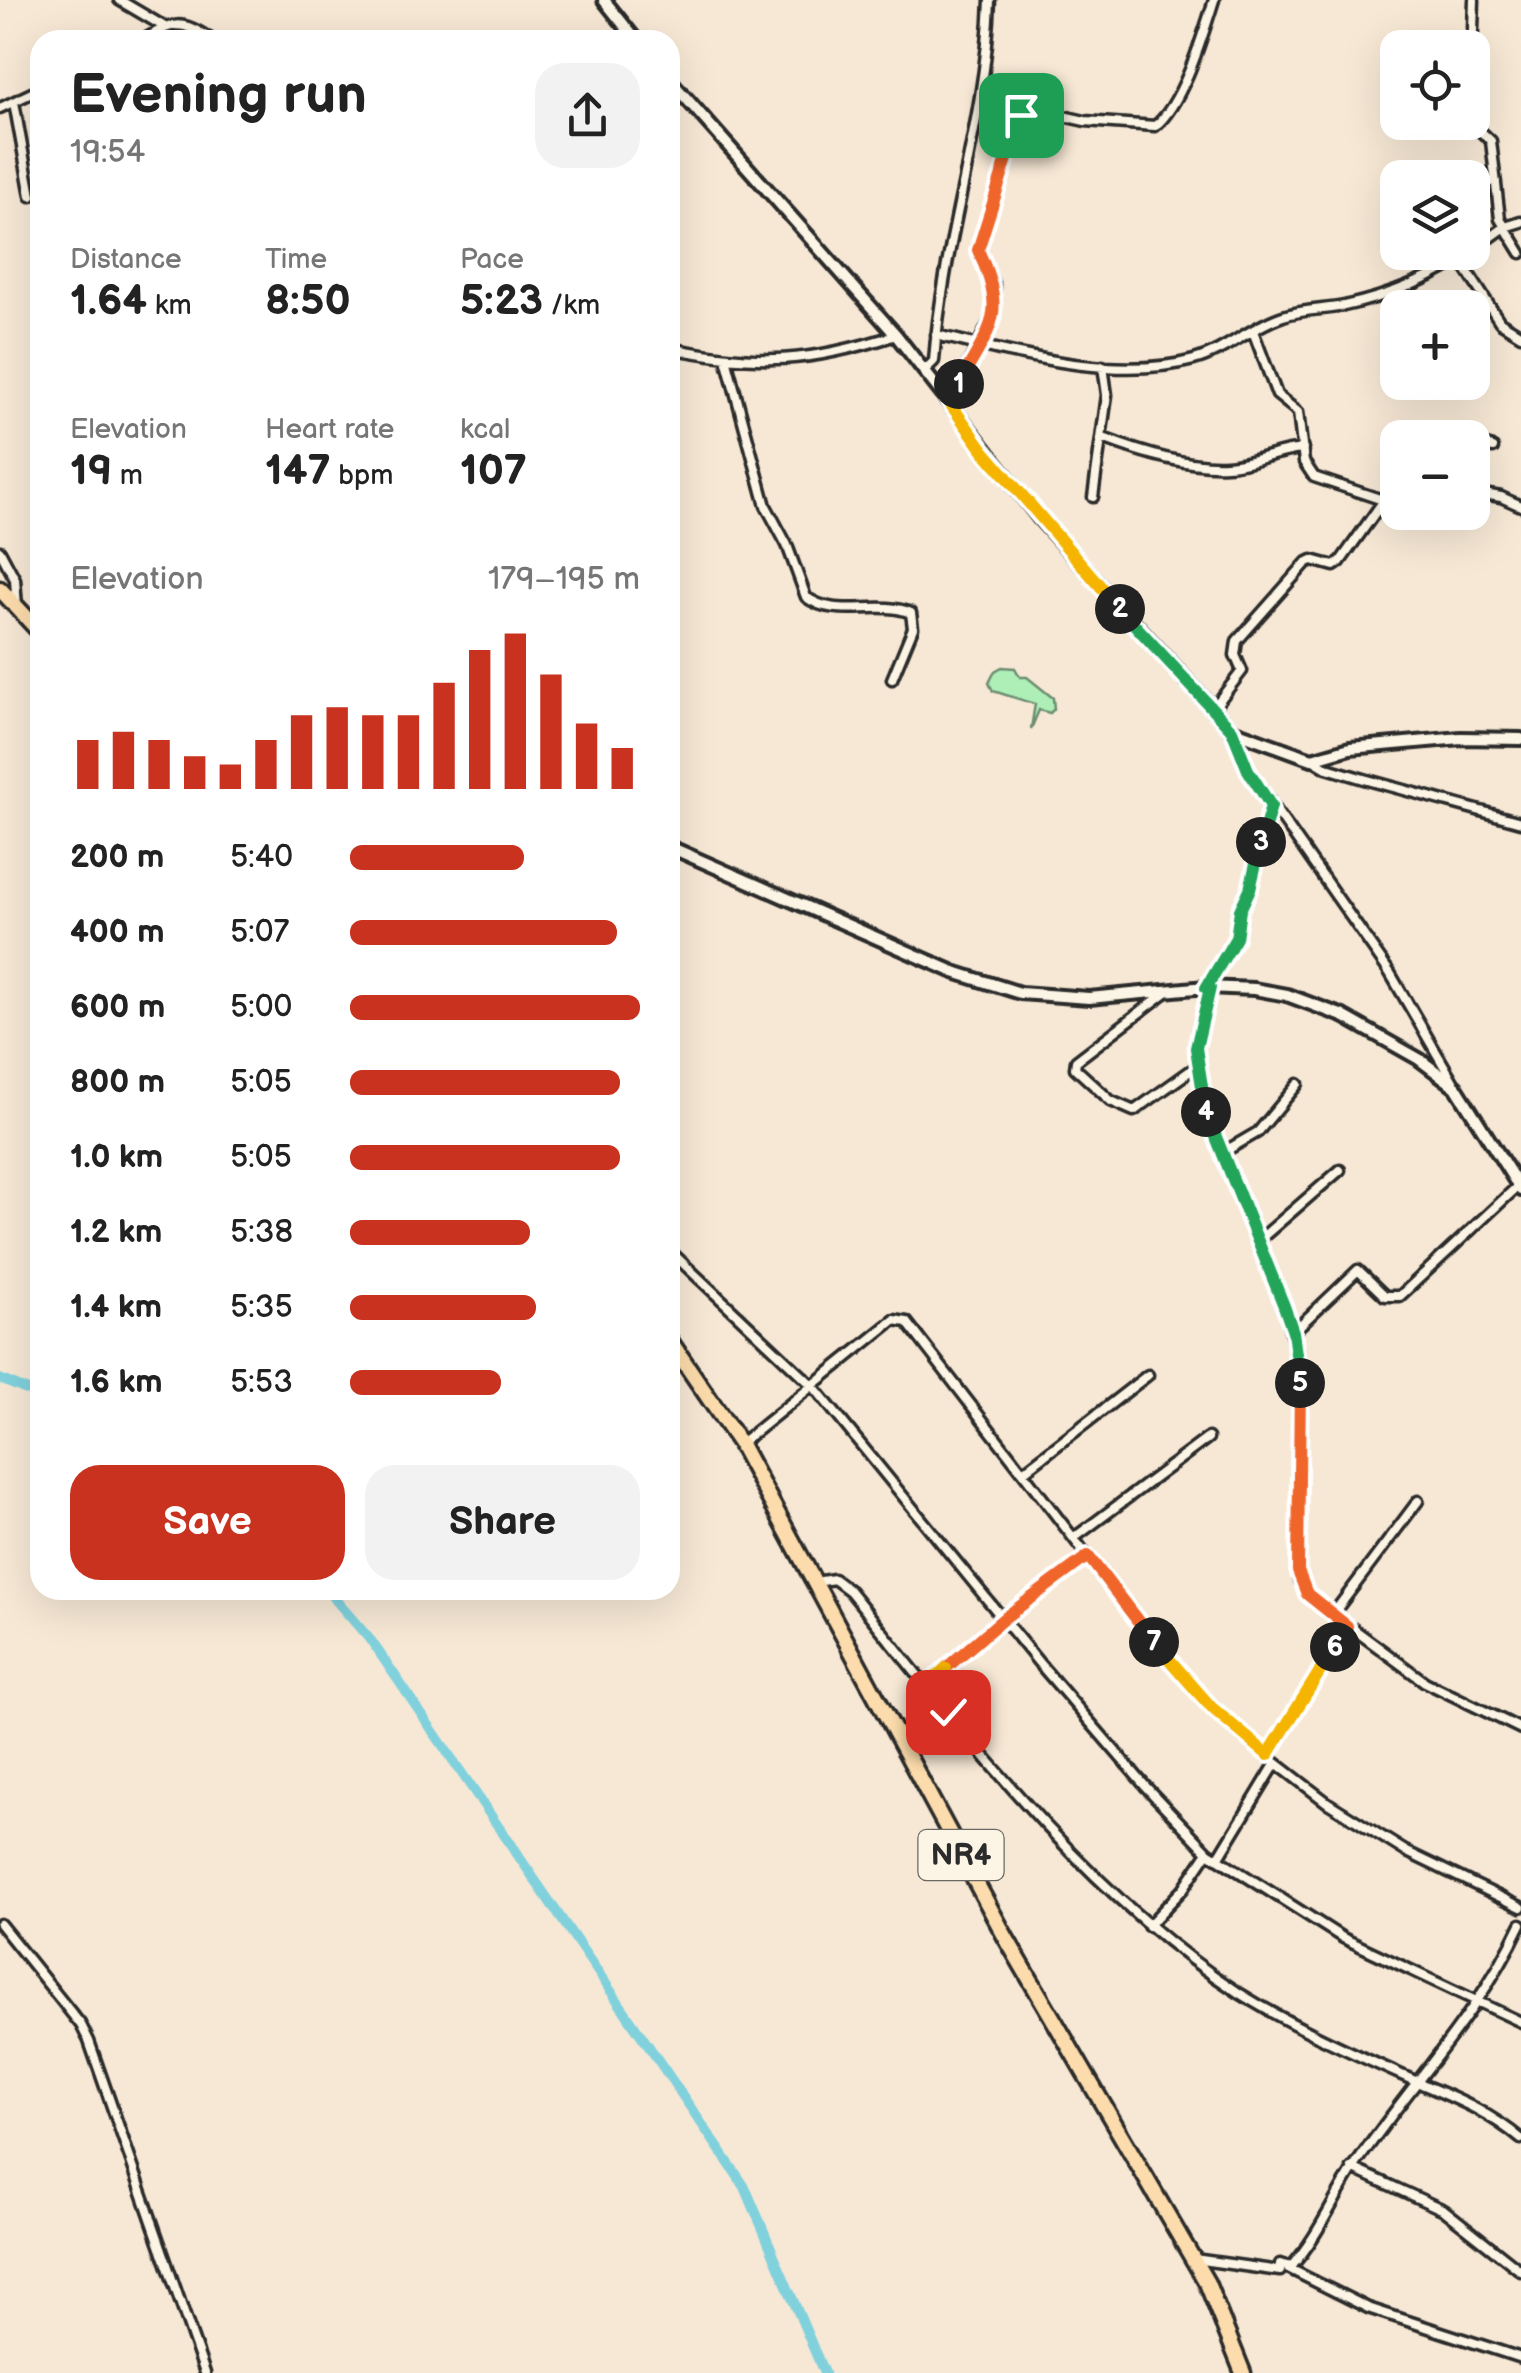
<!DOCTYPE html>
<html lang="en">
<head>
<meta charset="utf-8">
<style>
	body { margin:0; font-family:"Balsamiq Sans",sans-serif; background:#f2f2f2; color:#222; height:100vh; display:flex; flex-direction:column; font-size:38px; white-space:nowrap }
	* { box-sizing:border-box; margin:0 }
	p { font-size:32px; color:#767676 }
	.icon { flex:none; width:55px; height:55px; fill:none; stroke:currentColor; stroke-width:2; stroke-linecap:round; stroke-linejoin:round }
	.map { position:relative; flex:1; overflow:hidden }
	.sheet { position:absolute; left:30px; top:30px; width:650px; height:1570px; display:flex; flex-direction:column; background:#fff; border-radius:30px; box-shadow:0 10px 40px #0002 }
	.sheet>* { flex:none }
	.fabs { position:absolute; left:1380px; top:30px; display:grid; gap:20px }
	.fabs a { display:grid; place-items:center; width:110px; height:110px; border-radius:20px; background:#fff; box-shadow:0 10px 40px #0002; font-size:50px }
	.pin { position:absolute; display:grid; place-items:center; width:85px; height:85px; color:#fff; margin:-42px; border-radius:20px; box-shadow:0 5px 15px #0006 }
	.km { position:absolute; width:50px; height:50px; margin:-25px; border-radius:50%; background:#222; color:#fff; font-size:28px; line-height:50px; text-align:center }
	.round { display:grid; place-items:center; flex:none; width:105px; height:105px; border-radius:30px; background:#f2f2f2 }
	.head { display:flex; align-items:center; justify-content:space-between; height:170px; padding:0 40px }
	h1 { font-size:55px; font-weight:700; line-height:75px }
	.figures { display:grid; grid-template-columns:repeat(3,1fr); gap:15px; height:170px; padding:10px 40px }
	.figures div { display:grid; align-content:center }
	.figures b { font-size:42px; font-weight:700 }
	.figures small { font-size:28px; font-weight:400 }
	.figures p { font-size:28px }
	.chart { height:280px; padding:20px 40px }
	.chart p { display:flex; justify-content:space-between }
	.chart svg { width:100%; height:180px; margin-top:10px; stroke:#c8321e; stroke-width:6 }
	.button { display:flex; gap:20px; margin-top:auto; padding:20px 40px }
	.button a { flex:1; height:115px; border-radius:30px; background:#c8321e; color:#fff; font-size:40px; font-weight:700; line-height:115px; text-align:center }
	.button a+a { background:#f2f2f2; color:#222 }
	ul { padding:0 40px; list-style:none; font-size:32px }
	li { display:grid; grid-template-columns:160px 120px 1fr; align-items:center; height:75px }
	li i { height:25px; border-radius:12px; background:#c8321e }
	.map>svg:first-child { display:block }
</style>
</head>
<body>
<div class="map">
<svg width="1521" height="2373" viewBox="0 0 1521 2373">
	<rect width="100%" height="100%" fill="#f7e8d5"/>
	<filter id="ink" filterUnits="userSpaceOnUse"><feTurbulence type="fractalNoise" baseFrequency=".01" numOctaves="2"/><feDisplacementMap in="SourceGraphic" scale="20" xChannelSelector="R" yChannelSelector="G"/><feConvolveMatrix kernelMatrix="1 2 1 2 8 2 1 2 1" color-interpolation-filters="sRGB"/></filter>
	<g filter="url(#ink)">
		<path fill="#aeefb7" stroke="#6c8d71" stroke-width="2.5" d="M 1002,667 L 1015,668 L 1020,677 L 1027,677 L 1053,698 L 1054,709 L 1050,713 L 1039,710 L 1031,729 L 1035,704 L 993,691 L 989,683 L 995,671 Z"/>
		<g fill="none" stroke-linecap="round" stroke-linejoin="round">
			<path stroke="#81d1dd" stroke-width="10" d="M 0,1379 L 40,1396
				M 327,1590 L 372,1642 L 745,2187 L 824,2373"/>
			<g stroke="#2b2b2b" stroke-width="15">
				<path id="minor" d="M 119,0 L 163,26
					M 143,40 C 173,22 181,19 212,40
					M 1472,59 L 1474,0
					M 14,102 L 31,196
					M 0,108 L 40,89
					M 1472,117 L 1477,128 L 1491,141 L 1500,219 L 1521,253
					M 1409,178 L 1409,169
					M 1472,181 L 1496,182
					M 1472,251 L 1505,227 L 1521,222
					M 1460,260 L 1500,322 L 1521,335
					M 1253,331 L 1277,395 L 1298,412 L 1304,462 L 1314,477 L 1398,505
					M 936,335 C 1015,353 1112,382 1194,360 C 1226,351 1252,326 1283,316 C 1303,309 1324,310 1344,306 C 1390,296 1432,279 1471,252
					M 670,348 C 759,366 810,363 896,335
					M 726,358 L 766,506 L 787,545 L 806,597 C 836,620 878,599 911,613 L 913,628 L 892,679
					M 925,370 L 934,361 C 943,239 986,123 990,0
					M 949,402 L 994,313 L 994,285 L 978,250 L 1021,115 L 1032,109 L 1085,121 L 1155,126 C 1183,104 1203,34 1214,0
					M 1103,438 C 1139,452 1187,467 1226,465 C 1252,464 1276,451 1303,449
					M 1472,442 L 1493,448
					M 1472,492 L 1501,497 L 1521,506
					M 1093,497 L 1107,395 L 1103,366
					M 0,551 L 15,579 L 17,607
					M 1212,710 L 1242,671 L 1235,655 L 1237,641 L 1306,563 L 1312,560 L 1334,566 L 1340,562 L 1382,503
					M 1232,730 L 1248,770 L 1390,973 L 1454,1083
					M 1312,759 L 1327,768 L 1364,779 L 1521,822
					M 1206,987 L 1236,938 L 1240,909 L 1250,889 L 1271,806
					M 1210,987 L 1196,1048 L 1206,1111 L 1284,1306 L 1299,1366 L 1299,1580 L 1313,1599 L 1425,1682 L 1521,1729
					M 1165,993 L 1076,1061 L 1075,1068 L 1111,1101 L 1134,1111 L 1197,1066
					M 1222,1153 L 1258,1132 L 1298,1084
					M 1258,1241 L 1340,1170
					M 670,1251 L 814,1387 L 1039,1663 L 1146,1787 L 1208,1852 L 1343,1938 L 1521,2022
					M 1293,1332 L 1358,1270 L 1385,1296 L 1400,1296 L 1518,1186
					M 740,1444 L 894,1320 L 907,1322 L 1145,1631 L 1211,1707 L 1276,1763 L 1219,1857
					M 1023,1472 L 1148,1375
					M 1074,1538 L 1208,1438
					M 815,1582 L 834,1579 L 850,1591 C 965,1734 1084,1892 1239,1993 C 1295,2028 1355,2054 1415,2081 C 1454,2098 1488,2111 1521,2139
					M 1333,1614 L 1418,1501
					M 927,1684 L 1003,1619 L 1088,1556
					M 1268,1755 L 1347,1626
					M 1276,1763 L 1328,1803 L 1405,1851 L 1521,1907
					M 0,1924 L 81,2025 L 89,2041 L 205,2373
					M 1148,1926 L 1183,1889 L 1208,1852
					M 1352,2168 L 1444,2210 L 1521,2271
					M 1194,2259 L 1280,2271 L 1280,2264 L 1291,2267 C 1320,2235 1336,2192 1361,2157 C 1416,2078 1480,2012 1521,1924
					M 1288,2268 L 1368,2308 L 1521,2358"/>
			</g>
			<g stroke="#2b2b2b" stroke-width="18">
				<path id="tertiary" d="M 604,0 L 636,40
					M 670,80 L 896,335 L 1040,519 L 1232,730 L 1312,759 L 1350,748 L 1461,738 L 1521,739
					M 670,847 L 954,972 L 1020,993 L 1089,998 L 1206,987 L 1254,989 L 1287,995 L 1343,1016 L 1419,1059 L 1456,1087 L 1521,1190"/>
			</g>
			<g stroke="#2b2b2b" stroke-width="21">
				<path id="trunk" d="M 0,589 L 40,632
					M 670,1341 L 740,1444 L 1006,1938 L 1207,2283 L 1243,2373"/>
			</g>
			<use href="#minor" stroke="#fcf5e5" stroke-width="8"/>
			<use href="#tertiary" stroke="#fcf5e5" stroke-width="10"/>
			<use href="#trunk" stroke="#fcdcac" stroke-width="14"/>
		</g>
	</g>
	<g fill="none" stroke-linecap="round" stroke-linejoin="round" filter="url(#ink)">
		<g stroke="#fff" stroke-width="20">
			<path id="split-1" d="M 959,384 C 991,326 1008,315 978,250 L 1021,115"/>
		</g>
		<g stroke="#fff" stroke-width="20">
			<path id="split-2" d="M 959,384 L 949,402 L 984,451 L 1120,609"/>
		</g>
		<g stroke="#fff" stroke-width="20">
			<path id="split-3" d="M 1120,609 L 1232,730 L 1248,770 L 1271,806 L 1261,842"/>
		</g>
		<g stroke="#fff" stroke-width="20">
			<path id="split-4" d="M 1206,1112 L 1196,1048 L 1210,988 L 1206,988 L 1236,938 L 1240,910 L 1250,889 L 1261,842"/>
		</g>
		<g stroke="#fff" stroke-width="20">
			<path id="split-5" d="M 1206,1112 L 1284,1306 L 1293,1332 L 1300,1383"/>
		</g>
		<g stroke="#fff" stroke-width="20">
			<path id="split-6" d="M 1300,1383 L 1298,1571 L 1307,1594 L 1347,1626 L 1335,1647"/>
		</g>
		<g stroke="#fff" stroke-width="20">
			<path id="split-7" d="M 1154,1642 L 1211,1707 L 1268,1755 L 1335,1647"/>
		</g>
		<g stroke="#fff" stroke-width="20">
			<path id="split-8" d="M 946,1668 L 1003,1619 L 1088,1556 L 1154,1642"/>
		</g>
		<g stroke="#fff" stroke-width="20">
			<path id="split-9" d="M 946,1668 L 928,1684 L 948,1712"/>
		</g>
		<use href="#split-1" stroke="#f0652b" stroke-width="12"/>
		<use href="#split-2" stroke="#f5b400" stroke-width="12"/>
		<use href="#split-3" stroke="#22a559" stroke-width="12"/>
		<use href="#split-4" stroke="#22a559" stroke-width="12"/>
		<use href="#split-5" stroke="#22a559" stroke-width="12"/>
		<use href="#split-6" stroke="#f0652b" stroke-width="12"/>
		<use href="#split-7" stroke="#f5b400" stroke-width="12"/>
		<use href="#split-8" stroke="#f0652b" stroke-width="12"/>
		<use href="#split-9" stroke="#f5b400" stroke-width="12"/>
	</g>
	<g text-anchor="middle" stroke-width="8" stroke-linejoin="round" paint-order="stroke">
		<rect fill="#fcf5e5" stroke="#6a6863" stroke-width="2.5" x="918.5" y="1830" width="85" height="50" rx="8"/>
		<g font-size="30" font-weight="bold" fill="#2b2b2b">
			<text x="961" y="1865">NR4</text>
		</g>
	</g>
</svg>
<div class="fabs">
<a><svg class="icon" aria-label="locate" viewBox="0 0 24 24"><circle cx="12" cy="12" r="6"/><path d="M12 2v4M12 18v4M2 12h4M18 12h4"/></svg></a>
<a><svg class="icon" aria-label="layers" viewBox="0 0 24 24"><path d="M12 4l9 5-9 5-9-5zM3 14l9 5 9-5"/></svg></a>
<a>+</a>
<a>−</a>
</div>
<div class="pin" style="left:1021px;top:115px;background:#1e9e55"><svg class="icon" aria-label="arrive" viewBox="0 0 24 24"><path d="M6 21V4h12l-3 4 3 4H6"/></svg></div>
<div class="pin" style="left:948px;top:1712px;background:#d93025"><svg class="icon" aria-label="check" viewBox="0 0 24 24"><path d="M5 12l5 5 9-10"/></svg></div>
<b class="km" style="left:959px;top:384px">1</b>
<b class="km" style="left:1120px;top:609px">2</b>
<b class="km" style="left:1261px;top:842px">3</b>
<b class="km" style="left:1206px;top:1112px">4</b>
<b class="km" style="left:1300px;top:1383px">5</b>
<b class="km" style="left:1335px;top:1647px">6</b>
<b class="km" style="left:1154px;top:1642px">7</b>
<section class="sheet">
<div class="head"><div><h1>Evening run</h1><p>19:54</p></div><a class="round"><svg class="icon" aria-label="share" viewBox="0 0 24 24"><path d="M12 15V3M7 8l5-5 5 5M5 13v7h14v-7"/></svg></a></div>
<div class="figures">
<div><p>Distance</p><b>1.64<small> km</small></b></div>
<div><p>Time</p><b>8:50</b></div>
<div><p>Pace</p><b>5:23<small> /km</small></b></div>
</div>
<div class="figures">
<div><p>Elevation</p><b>19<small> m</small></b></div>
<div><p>Heart rate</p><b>147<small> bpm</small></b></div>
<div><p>kcal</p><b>107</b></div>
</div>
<div class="chart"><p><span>Elevation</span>179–195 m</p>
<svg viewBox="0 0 160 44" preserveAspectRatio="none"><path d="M5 44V32M15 44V30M25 44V32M35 44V36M45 44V38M55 44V32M65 44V26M75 44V24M85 44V26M95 44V26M105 44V18M115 44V10M125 44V6M135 44V16M145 44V28M155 44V34"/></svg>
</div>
<ul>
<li><b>200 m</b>5:40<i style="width:60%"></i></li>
<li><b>400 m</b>5:07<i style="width:92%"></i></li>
<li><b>600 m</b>5:00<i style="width:100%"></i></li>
<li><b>800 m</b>5:05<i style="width:93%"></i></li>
<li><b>1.0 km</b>5:05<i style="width:93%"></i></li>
<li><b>1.2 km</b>5:38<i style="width:62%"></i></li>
<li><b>1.4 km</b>5:35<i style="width:64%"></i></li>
<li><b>1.6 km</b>5:53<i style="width:52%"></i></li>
</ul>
<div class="button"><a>Save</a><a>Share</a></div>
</section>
</div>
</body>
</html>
